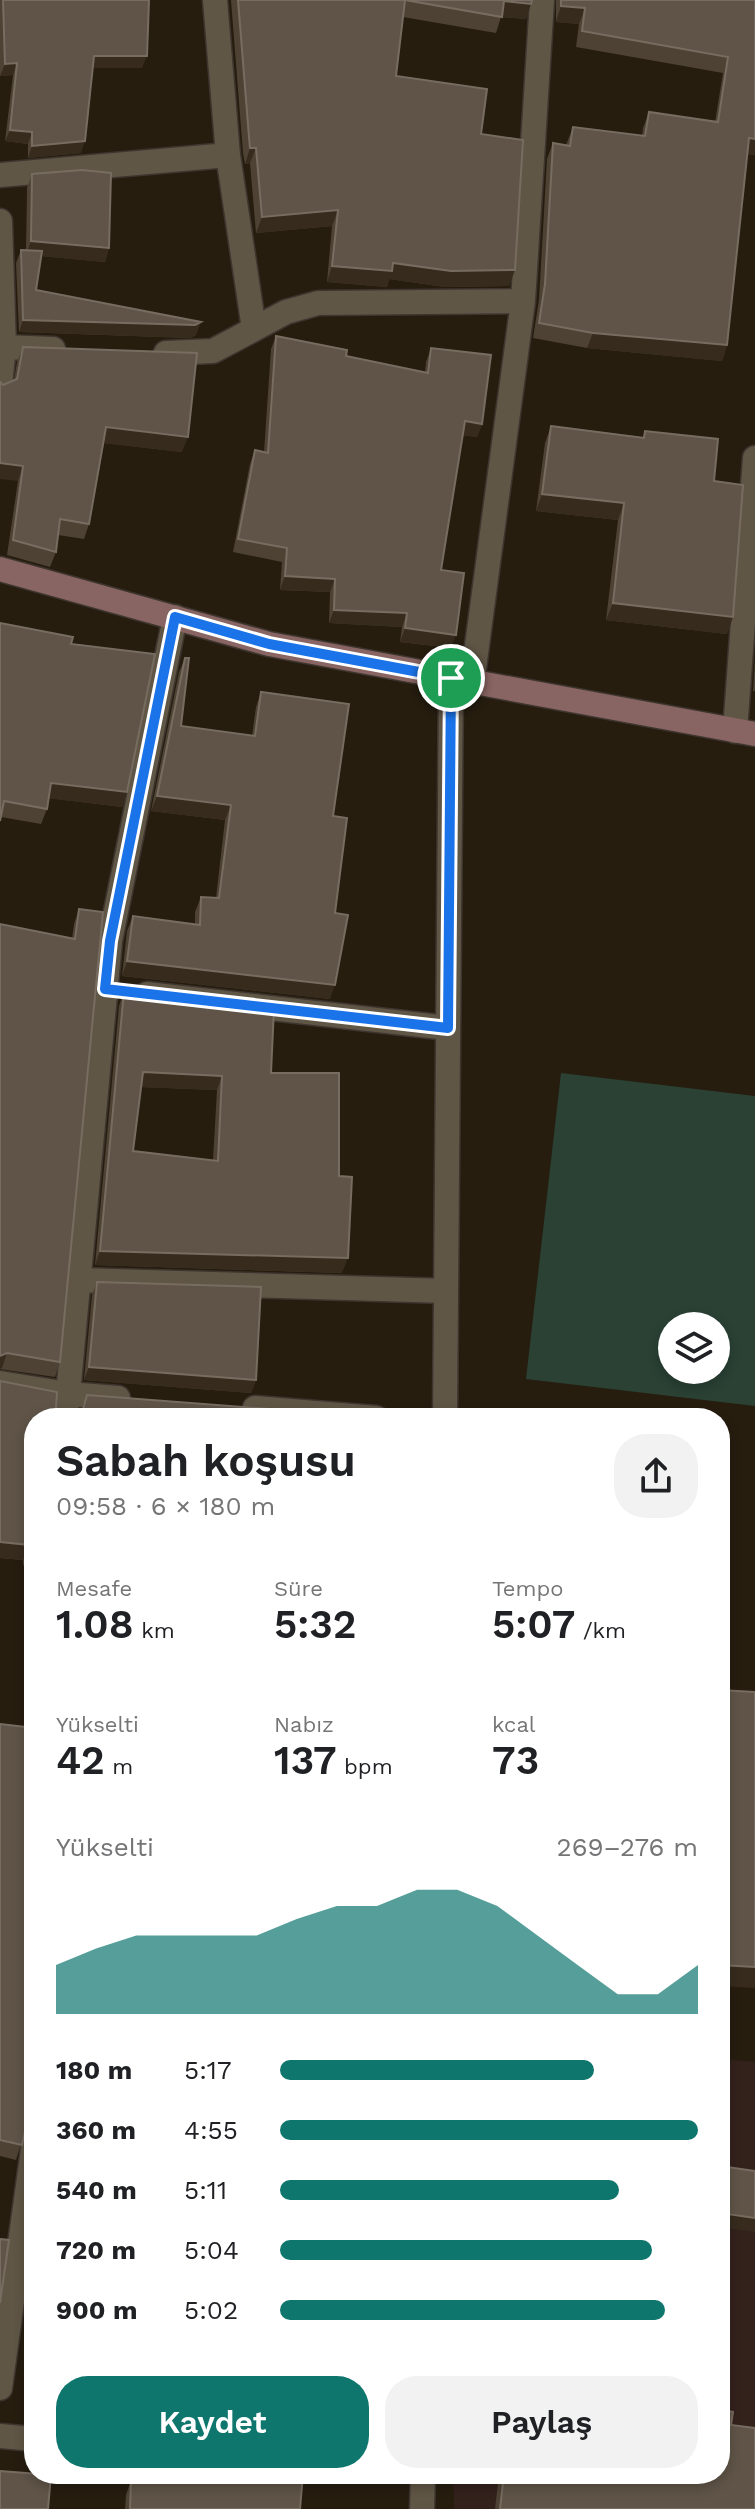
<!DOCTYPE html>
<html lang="tr">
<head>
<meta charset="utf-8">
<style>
	body { margin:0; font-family:"Work Sans",sans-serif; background:#f2f2f2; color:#202124; height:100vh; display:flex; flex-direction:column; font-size:30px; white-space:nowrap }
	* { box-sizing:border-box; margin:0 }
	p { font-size:26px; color:#757577 }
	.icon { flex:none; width:44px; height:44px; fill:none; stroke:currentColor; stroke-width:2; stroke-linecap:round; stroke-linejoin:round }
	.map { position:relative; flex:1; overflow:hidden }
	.side { position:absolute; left:24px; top:1408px; width:706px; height:1076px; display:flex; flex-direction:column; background:#fff; border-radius:32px; box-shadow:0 4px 12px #0003 }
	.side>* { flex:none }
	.fabs { position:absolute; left:658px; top:1312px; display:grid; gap:16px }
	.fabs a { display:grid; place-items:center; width:72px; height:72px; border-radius:50%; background:#fff; box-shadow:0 4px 12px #0003; font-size:40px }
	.pin { position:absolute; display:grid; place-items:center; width:68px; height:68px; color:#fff; margin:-34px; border:4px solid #fff; border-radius:50%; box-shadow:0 2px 8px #0007 }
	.round { display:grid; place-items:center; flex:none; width:84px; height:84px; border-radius:32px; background:#f2f2f2 }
	.head { display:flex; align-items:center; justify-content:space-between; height:136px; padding:0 32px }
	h1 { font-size:44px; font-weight:600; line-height:60px }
	.metrics { display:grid; grid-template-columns:repeat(3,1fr); gap:12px; height:136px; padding:8px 32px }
	.metrics div { display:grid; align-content:center }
	.metrics b { font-size:40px; font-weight:600 }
	.metrics small { font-size:22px; font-weight:400 }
	.metrics p { font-size:22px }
	.chart { height:224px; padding:16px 32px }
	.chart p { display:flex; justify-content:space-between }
	.chart svg { width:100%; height:144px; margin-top:8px; fill:#0f766e; opacity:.7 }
	.action { display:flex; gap:16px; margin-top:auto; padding:16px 32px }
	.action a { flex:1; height:92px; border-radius:32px; background:#0f766e; color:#fff; font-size:32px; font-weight:600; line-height:92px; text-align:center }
	.action a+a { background:#f2f2f2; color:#202124 }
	ul { padding:0 32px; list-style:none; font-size:26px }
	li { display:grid; grid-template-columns:128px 96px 1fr; align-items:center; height:60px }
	li i { height:20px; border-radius:10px; background:#0f766e }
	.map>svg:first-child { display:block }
</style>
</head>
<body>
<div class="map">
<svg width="755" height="2509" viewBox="0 0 755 2509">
	<rect width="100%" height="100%" fill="#261d0f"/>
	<path fill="#33211c" d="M 720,2059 L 755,2062 L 755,2509 L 454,2509 L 453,2474 L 720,2474 Z"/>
	<path fill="#2a4134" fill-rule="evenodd" d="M 561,1073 L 755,1096 L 755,1406 L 526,1379 ZM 672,1326 L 716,1326 L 716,1370 L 672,1370 Z"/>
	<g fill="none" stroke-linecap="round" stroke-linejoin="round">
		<g stroke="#3d352e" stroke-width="27">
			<path id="street" d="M 215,0 L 228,155 L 254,329
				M 0,175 L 228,155
				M 0,221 L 4,347 L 0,385
				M 4,347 L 53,349
				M 166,353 L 213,351 L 286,312 L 318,303 L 523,301
				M 472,683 L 523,301 L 542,0
				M 735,731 L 755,458
				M 147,994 L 448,1028
				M 79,1280 L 446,1291
				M 0,1383 L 68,1394 L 110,941 L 175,617
				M 255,1408 L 376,1418
				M 65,1418 L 68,1394 L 118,1398
				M 445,1418 L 451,678
				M 0,2388 L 34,2142
				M 0,2436 L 34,2439
				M 422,2509 L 423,2474"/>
		</g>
		<g stroke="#3d352e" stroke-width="27">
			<path id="secondary" d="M 0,569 L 269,644 L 755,734"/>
		</g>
		<use href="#street" stroke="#605646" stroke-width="24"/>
		<use href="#secondary" stroke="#886462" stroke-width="24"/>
	</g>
	<path fill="#4e4234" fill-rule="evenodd" d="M 0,0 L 149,0 L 142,68 L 93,68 L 81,153 L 28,158 L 28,144 L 5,141 L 13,75 L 0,76 Z
		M 231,0 L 532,0 L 526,19 L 501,17 L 496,33 L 403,17 L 396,76 L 481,134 L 509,286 L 445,287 L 389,279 L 387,287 L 327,282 L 332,226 L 256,233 L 250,163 L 245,164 L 243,153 Z
		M 556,0 L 755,0 L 755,155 L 747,154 L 727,345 L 722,361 L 587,348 L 533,338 L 539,300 L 547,159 L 553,143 L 566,145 L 573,127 L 642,136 L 643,128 L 649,112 L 715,122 L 723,73 L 576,47 L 579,24 L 556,22 Z
		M 32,174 L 109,248 L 105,262 L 41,256 L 36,290 L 196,335 L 190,338 L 19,332 L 16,263 L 21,250 L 26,251 L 27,188 Z
		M 276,336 L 346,356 L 425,372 L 426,362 L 431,348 L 482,424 L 477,437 L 462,435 L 441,570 L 451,648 L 400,642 L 402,627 L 329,623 L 330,592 L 280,590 L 282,562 L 233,552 L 250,464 L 255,450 L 264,452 L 271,349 Z
		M 23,347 L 182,452 L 104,443 L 89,524 L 84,539 L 58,535 L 56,552 L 50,567 L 7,555 L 18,481 L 3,385 L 14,380 L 17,362 Z
		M 551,426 L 643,437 L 645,431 L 714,481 L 727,634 L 606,620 L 618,520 L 536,511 L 545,443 Z
		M 0,623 L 71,644 L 127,792 L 122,807 L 48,798 L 47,809 L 41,824 L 1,817 Z
		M 185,658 L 181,726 L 252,736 L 256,707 L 261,692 L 333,816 L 335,913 L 330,999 L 122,976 L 127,931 L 133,916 L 195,924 L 195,912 L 201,897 L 216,898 L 225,820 L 151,811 L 179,672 Z
		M 755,659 L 755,691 L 753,691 Z
		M 79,909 L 60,1362 L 55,1377 L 0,1369 L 0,924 L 72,939 L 74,924 Z
		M 124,991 L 271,1073 L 339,1176 L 342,1273 L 95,1265 L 119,1006 ZM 141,1087 L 217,1090 L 213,1160 L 133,1151 Z
		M 97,1282 L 256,1380 L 251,1393 L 84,1380 L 92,1295 Z
		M 0,1381 L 56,1408 L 68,1418 L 80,1413 L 87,1395 L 318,1418 L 34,1418 L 34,1568 L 23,1566 L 23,1560 L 0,1558 Z
		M 0,1724 L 34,1728 L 34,2129 L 29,2128 L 25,2131 L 16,2160 L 0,2156 Z
		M 34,2252 L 34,2327 L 24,2326 Z
		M 731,2425 L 755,2509 L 495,2509 L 499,2474 L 720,2474 Z
		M 204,2474 L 303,2474 L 300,2509 L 125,2509 L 126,2495 L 131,2480 L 203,2483 Z"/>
	<path fill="#362b1d" d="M 504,1 L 531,4 L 526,19 L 501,17 Z
		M 561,6 L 585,8 L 579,24 L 556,22 Z
		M 94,56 L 147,56 L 142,68 L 90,68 Z
		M 17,63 L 13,75 L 0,76 L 5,64 Z
		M 10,130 L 32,132 L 28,144 L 5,141 Z
		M 749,138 L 755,139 L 755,155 L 743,154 Z
		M 85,141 L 81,153 L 28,158 L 32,146 Z
		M 250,148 L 256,148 L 250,163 L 245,164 Z
		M 338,210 L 332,226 L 256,233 L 262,217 Z
		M 31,241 L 109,248 L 105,262 L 26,255 Z
		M 393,263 L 515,270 L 509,286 L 445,287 L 389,279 L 387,287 L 327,282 L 332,266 Z
		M 23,320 L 201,322 L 196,335 L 190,338 L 19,332 Z
		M 593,333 L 727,345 L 722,361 L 587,348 Z
		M 465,421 L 482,424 L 477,437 L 460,435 Z
		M 106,427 L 188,437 L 182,452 L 101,443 Z
		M 0,463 L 23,466 L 18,481 L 0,479 Z
		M 542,494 L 624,503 L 618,520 L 536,511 Z
		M 285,576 L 335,579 L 330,592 L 280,590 Z
		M 613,603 L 733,617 L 727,634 L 606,620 Z
		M 334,610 L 407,613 L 402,627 L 329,623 Z
		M 405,628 L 456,635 L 451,648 L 400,642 Z
		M 51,783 L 127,792 L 122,807 L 46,798 Z
		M 157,796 L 231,805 L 225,820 L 151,811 Z
		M 127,961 L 335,985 L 330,999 L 122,976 Z
		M 143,1072 L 222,1076 L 217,1090 L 138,1087 Z
		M 100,1251 L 348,1258 L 342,1273 L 95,1265 Z
		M 7,1353 L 2,1368 L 0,1369 L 0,1356 Z
		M 89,1367 L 256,1380 L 251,1393 L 84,1380 Z
		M 0,1542 L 29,1545 L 23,1560 L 0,1558 Z
		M 28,1551 L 34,1552 L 34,1568 L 23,1566 Z
		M 720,1965 L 755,1967 L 755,1988 L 720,1986 Z
		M 34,2113 L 34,2129 L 29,2128 L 23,2132 L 28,2117 Z
		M 720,2213 L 755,2218 L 755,2232 L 720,2227 Z
		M 29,2311 L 34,2311 L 34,2327 L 24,2326 Z"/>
	<path fill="#5f5447" stroke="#776c60" stroke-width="2" fill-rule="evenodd" d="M 3,0 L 149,0 L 147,56 L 94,56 L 85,141 L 32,146 L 32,132 L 10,130 L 17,63 L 5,64 Z
		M 238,0 L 532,0 L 531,4 L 504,1 L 502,17 L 405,0 L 396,76 L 487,89 L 481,134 L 523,140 L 515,270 L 451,271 L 393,263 L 392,271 L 332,266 L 338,210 L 262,217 L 256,148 L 250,148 L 249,137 Z
		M 561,0 L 755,0 L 755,139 L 749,138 L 727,345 L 593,333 L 539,323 L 545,284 L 553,143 L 570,146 L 573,127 L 645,136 L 649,112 L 718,122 L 728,57 L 582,31 L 585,8 L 561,6 Z
		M 82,170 L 111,173 L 109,248 L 31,241 L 32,174 Z
		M 21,250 L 42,251 L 36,290 L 201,322 L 195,325 L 23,320 Z
		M 276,336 L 347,350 L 346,356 L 428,373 L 431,348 L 491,355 L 482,424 L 465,421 L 441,570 L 464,573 L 456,635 L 405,628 L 407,613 L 334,610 L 335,579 L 285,576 L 287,548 L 238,539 L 255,450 L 268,453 Z
		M 23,347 L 197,353 L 188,437 L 106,427 L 89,524 L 60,519 L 56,552 L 13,540 L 23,466 L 0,463 L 0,382 L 3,385 L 17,379 Z
		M 551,426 L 644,438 L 645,431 L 718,439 L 714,481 L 743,485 L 733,617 L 613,603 L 624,503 L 542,494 Z
		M 0,623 L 73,637 L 71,644 L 155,654 L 127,792 L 51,783 L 47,809 L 4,801 L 0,821 Z
		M 185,658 L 189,658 L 181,726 L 255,736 L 261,692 L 349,704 L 333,816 L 347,818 L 335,913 L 348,915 L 335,985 L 127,961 L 133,916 L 200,925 L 201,897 L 219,898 L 231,805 L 157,796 Z
		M 79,909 L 103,912 L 60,1362 L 7,1353 L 0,1356 L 0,924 L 75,939 Z
		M 124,991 L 274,1008 L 271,1073 L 339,1073 L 339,1176 L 352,1177 L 348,1258 L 100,1251 ZM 143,1072 L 222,1076 L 218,1161 L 133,1151 Z
		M 97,1282 L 261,1287 L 256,1380 L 89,1367 Z
		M 0,1381 L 57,1392 L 56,1408 L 68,1418 L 82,1413 L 87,1395 L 282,1410 L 318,1418 L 34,1418 L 34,1552 L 28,1551 L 29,1545 L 0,1542 Z
		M 720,1690 L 755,1692 L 755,1967 L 720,1965 Z
		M 0,1724 L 34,1728 L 34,2113 L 28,2117 L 22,2145 L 0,2140 Z
		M 720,2166 L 755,2171 L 755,2218 L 720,2213 Z
		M 0,2239 L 9,2240 L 0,2303 Z
		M 34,2276 L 34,2311 L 29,2311 Z
		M 720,2409 L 733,2412 L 731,2425 L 755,2428 L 755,2509 L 500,2509 L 504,2474 L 720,2474 Z
		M 0,2471 L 51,2475 L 48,2509 L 0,2509 Z
		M 208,2474 L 303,2474 L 300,2509 L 130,2509 L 131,2480 L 208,2483 Z"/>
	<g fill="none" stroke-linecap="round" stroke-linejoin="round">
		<g stroke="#fff" stroke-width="16">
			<path id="route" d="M 175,617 L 269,644 L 451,678 L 448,1028 L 105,989 L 110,941 Z"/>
		</g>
		<use href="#route" stroke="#1a73e8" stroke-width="10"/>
	</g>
</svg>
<div class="fabs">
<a><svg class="icon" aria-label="layers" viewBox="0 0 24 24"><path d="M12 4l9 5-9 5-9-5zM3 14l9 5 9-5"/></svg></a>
</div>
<div class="pin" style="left:451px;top:678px;background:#1e9e55"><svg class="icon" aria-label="arrive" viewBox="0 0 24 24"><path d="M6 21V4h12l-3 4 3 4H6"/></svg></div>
<section class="side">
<div class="head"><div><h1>Sabah koşusu</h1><p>09:58 · 6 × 180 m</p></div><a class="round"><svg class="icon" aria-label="share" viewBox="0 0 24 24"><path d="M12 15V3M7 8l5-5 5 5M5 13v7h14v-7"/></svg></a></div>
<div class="metrics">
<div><p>Mesafe</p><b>1.08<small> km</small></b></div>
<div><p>Süre</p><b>5:32</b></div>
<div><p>Tempo</p><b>5:07<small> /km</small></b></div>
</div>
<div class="metrics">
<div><p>Yükselti</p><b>42<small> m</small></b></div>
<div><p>Nabız</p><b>137<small> bpm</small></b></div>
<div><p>kcal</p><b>73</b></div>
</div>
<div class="chart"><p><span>Yükselti</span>269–276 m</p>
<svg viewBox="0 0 160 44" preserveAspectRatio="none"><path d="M0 44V29L10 24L20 20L30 20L40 20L50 20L60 15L70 11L80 11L90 6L100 6L110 11L120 20L130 29L140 38L150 38L160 29V44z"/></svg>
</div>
<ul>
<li><b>180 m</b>5:17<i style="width:75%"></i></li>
<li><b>360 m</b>4:55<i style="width:100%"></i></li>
<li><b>540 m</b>5:11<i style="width:81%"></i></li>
<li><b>720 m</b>5:04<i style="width:89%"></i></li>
<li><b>900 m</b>5:02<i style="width:92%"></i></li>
</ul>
<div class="action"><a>Kaydet</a><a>Paylaş</a></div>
</section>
</div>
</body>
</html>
